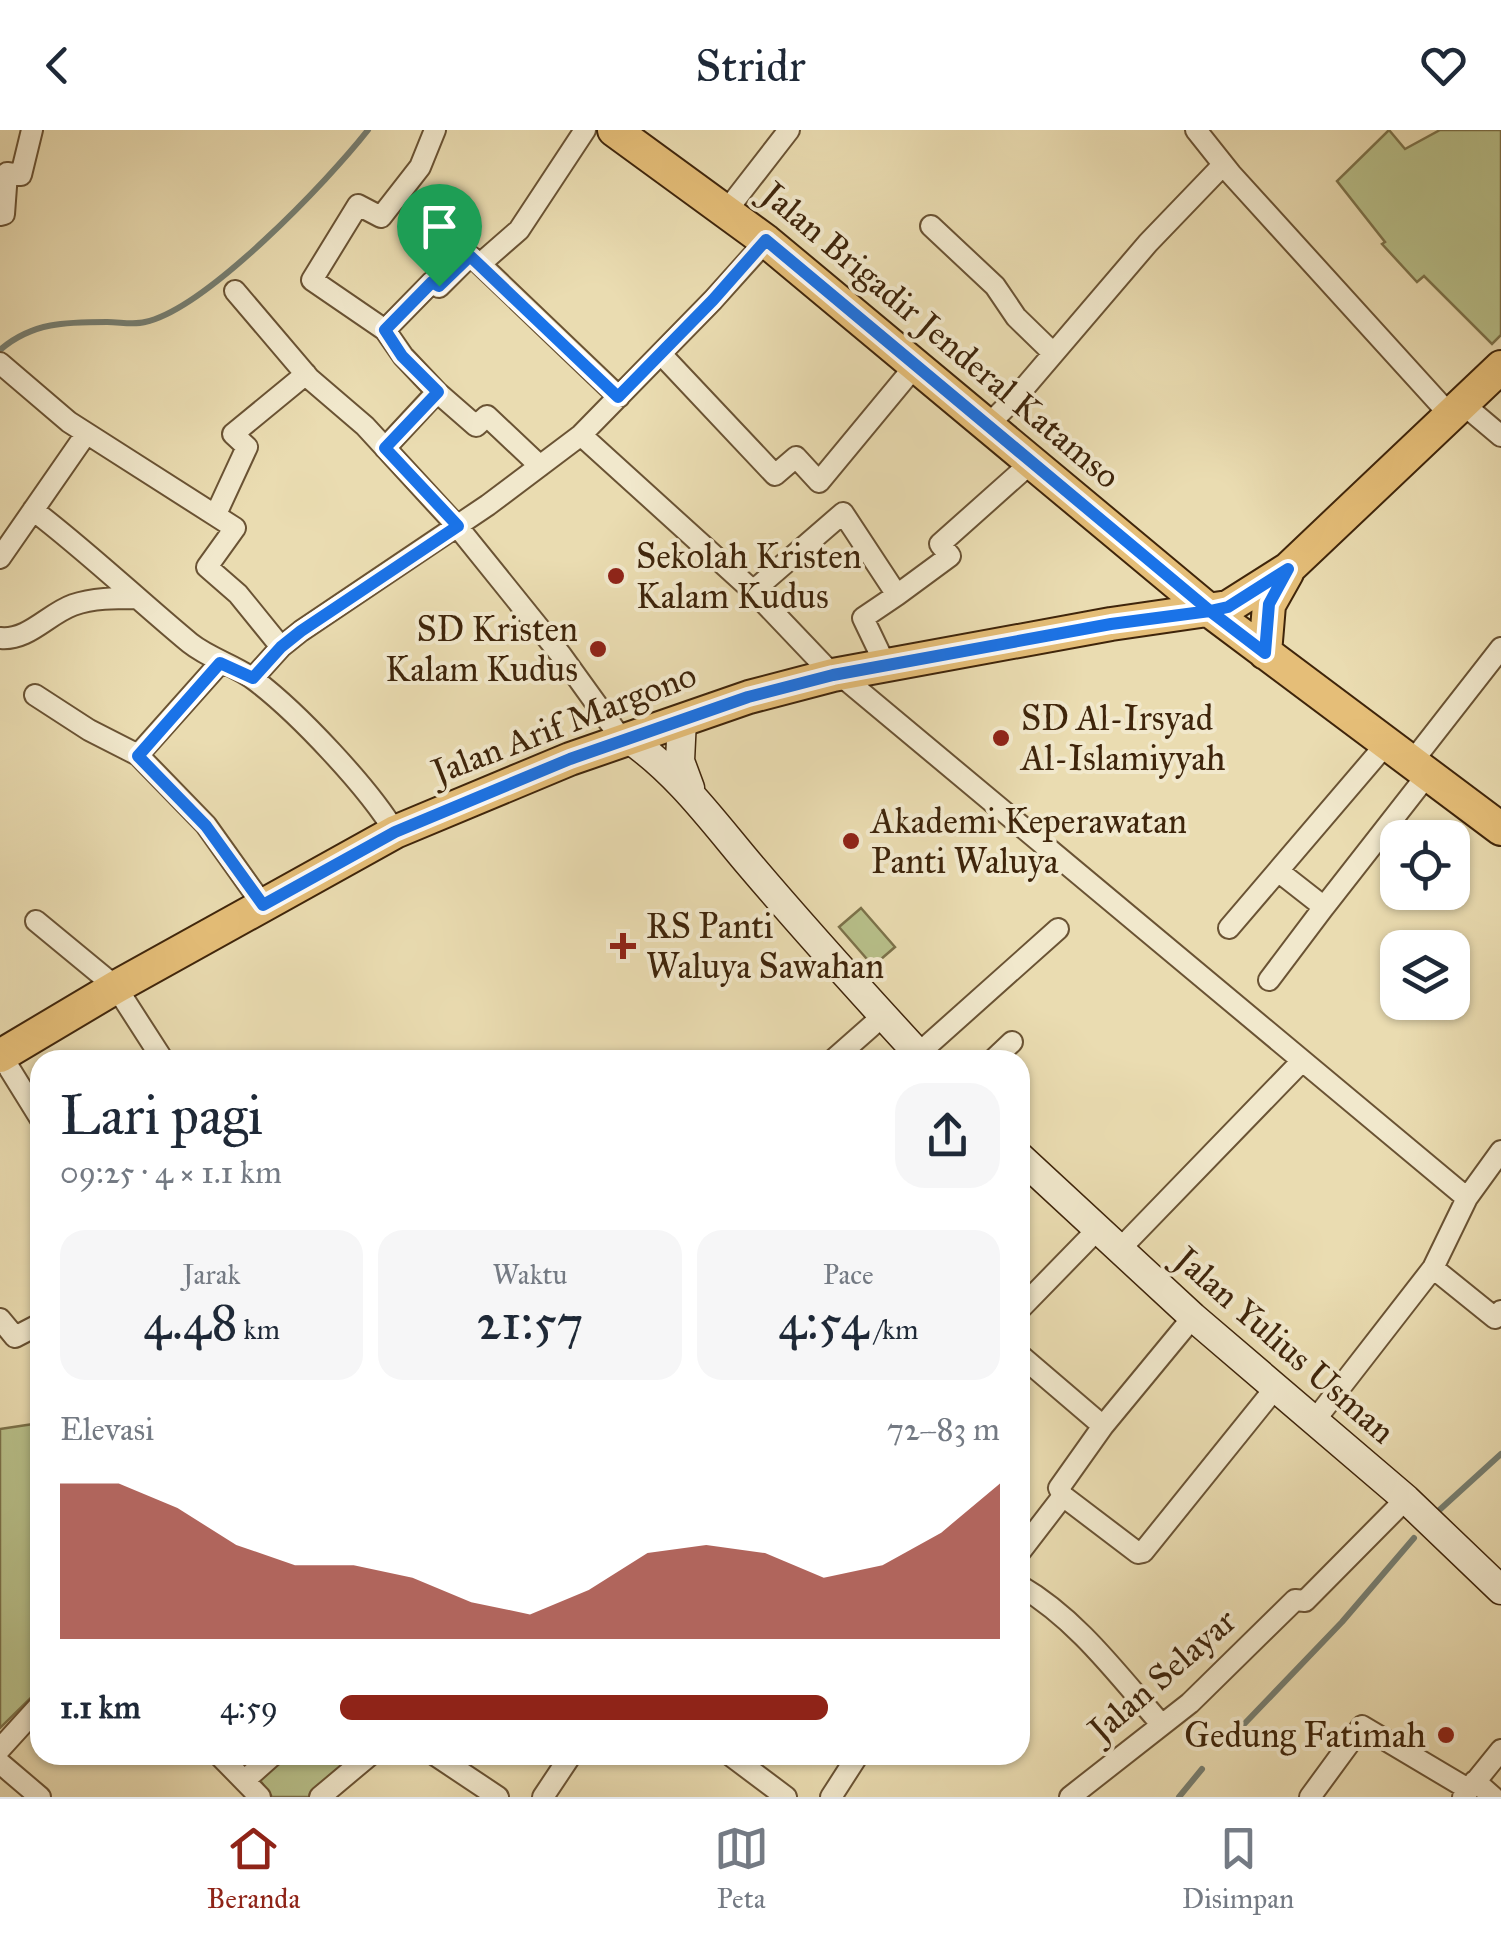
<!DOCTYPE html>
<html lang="id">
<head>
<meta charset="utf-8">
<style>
	body { margin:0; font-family:"IM FELL Great Primer",serif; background:#f6f6f7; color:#1f2937; height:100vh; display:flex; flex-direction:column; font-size:38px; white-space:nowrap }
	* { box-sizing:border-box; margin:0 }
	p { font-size:32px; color:#747a83 }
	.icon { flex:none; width:55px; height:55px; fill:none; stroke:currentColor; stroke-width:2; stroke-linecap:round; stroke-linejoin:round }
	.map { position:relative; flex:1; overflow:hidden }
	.panel { position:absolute; left:30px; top:920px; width:1000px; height:715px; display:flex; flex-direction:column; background:#fff; border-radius:30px; box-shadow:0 2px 8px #0004 }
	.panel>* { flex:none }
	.fabs { position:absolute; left:1380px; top:690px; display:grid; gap:20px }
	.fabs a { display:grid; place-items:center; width:90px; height:90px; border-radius:20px; background:#fff; box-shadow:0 2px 8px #0004; font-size:50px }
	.pin { position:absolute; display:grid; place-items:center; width:85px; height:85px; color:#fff; margin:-102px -42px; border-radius:50% 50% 50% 0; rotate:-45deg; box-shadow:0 0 10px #0007 }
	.pin .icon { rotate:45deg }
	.round { display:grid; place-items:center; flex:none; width:105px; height:105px; border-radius:30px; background:#f6f6f7 }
	.headline { display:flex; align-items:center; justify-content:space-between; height:170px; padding:0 30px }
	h1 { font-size:55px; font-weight:600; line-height:75px }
	.stats { display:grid; grid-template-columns:repeat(3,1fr); gap:15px; height:170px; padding:10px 30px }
	.stats div { display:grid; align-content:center; border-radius:25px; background:#f6f6f7; text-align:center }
	.stats b { font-size:50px; font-weight:600 }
	.stats small { font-size:28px; font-weight:400 }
	.stats p { font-size:28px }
	.chart { height:280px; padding:20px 30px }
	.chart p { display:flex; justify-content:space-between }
	.chart svg { width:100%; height:180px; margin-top:10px; fill:#8f2418; opacity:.7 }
	ul { padding:0 30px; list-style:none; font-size:32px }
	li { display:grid; grid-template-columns:160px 120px 1fr; align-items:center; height:75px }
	li i { height:25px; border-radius:12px; background:#8f2418 }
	header { display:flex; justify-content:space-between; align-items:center; height:130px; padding:0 30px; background:#fff; font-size:45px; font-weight:600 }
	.menu { display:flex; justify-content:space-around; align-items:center; height:140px; border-top:2px solid #e0e1e3; background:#fff; font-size:28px; color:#747a83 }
	.menu a { display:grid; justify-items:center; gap:5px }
	.menu .on { color:#8f2418 }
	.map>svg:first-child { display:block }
</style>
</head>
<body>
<header><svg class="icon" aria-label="back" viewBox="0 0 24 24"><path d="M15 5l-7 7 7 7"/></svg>Stridr<svg class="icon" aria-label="heart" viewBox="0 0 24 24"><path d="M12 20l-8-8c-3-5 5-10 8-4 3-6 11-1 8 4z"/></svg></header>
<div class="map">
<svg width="1501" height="1667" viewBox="0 0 1501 1667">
	<rect width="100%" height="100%" fill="#eadcb1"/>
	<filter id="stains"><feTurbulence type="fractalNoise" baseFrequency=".002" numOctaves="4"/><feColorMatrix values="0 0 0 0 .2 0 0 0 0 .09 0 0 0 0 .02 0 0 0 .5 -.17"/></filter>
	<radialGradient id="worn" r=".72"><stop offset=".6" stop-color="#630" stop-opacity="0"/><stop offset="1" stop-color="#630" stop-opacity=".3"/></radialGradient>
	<path fill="#b8c08a" stroke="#7c724a" stroke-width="2.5" d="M 1389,0 L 1405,19 L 1440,0 L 1501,0 L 1501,205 L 1492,214 L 1424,146 L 1417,152 L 1382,114 L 1385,112 L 1337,51 Z
		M 861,778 L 895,817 L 873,836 L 839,797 Z
		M 40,1293 L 40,1559 L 0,1598 L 0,1299 Z
		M 286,1625 L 361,1625 L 312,1667 L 272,1667 L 259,1649 Z"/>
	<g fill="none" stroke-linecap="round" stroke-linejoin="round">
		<path stroke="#767e71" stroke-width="6" d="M 0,220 C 32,192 67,192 107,192 C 120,192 134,195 145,192 C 206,179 328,51 368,0
			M 1435,1384 L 1501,1324
			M 1225,1614 L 1342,1492 L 1414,1408
			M 1179,1667 L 1202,1639"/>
		<g stroke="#6a5334" stroke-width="24">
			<path id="street" d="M 1196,0 L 1231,44 L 1450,285
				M 727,80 L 789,0
				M 0,85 L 4,84 L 7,43 L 21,45 L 32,0
				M 931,96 L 995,156 L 1016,187 L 1052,222
				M 480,134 L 619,267
				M 235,161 L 309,248 L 365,296 L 457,396 L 561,525 L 623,611
				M 385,200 L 312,150 L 358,75 L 381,87 L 420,37 L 435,0
				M 661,224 L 775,345 L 796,327 L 819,352 L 915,236
				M 0,233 L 69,292 L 235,398 L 207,437 L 238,464 L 281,517
				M 437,262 L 403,226 L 385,200 L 432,152 L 439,157 L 470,126 L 480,134 L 519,100 L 585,0
				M 1463,274 L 1501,306
				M 988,295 L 1019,264 L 1148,113 L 1223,35
				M 581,305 L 753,461 L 833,545
				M 385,318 L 437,262 L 476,296 L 487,286 L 540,336
				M 33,380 C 88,422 137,469 190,513 C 210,529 237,536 256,551 C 298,583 368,657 395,702
				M 216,384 L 247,317 L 233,304 L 306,244
				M 0,428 L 86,304
				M 753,461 L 843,383 L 897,465 L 863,488 L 886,536
				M 897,465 L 950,426 L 940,414 L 1032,332
				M 0,508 C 28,511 48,484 73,475 C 93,468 115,468 137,468
				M 839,544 L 1467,1068
				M 253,548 L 281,517 L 301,501 L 488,375 L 581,305 L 713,170 L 766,111
				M 35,565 L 89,600 L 138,625 L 206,695 L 263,775
				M 138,625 L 220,533
				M 1412,632 L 1501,518
				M 1278,741 L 1324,777 L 1428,644
				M 36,791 L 116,857 L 163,930
				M 1229,798 L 1387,613
				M 1269,850 L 1324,777
				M 918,924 L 1058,799
				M 1,925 L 40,988
				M 833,930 L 884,885
				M 993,930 L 1012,912
				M 1118,1121 L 1302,931
				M 1433,1138 L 1495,1188 L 1501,1181
				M 1020,1179 L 1096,1101
				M 0,1189 L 15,1207 L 40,1194
				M 1020,1225 L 1103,1296
				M 1315,1290 L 1433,1138 L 1467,1068 L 1501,1021
				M 1063,1366 L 1138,1423 L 1143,1422 L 1276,1257
				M 1063,1366 L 1059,1358 L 1103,1296 L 1193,1187
				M 1020,1422 L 1063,1366
				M 1020,1456 C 1077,1489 1118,1545 1161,1594
				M 0,1619 L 40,1575
				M 219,1625 L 260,1667
				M 435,1625 L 498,1667
				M 730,1625 L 786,1667
				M 0,1633 L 40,1667
				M 245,1650 L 273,1625
				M 1475,1651 L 1493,1667
				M 320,1667 L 370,1625
				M 543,1667 L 571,1625
				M 831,1667 L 858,1625
				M 1070,1667 L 1190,1573 L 1295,1470 L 1305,1471 L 1406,1369
				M 1310,1667 L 1362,1596 L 1468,1659
				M 1463,1667 L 1501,1620"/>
		</g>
		<g stroke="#3f250b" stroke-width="31">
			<path id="secondary" d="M 682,589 L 680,631 L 690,658
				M 629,609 C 678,643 712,690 750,735 C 806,801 865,866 924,930
				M 1020,1027 L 1193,1187 L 1406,1369 L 1501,1460"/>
		</g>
		<g stroke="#3f250b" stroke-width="36">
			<path id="primary" d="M 614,0 L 766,111 L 1210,481 L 1501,699
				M 1265,523 L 1269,475 L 1287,443
				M 0,926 L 116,857 L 395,702 L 570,629 L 749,567 L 833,545 L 1111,494 L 1228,477 L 1288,439 L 1501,237"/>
		</g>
		<use href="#street" stroke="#f1e8cc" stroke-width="20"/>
		<use href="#secondary" stroke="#f1e8cc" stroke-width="28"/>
		<use href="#primary" stroke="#e5be78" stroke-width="32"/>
	</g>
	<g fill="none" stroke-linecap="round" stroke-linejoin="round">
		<g stroke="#fff" stroke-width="20">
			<path id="route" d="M 439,156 L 432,152 L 385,200 L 402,226 L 438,262 L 385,318 L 458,396 L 301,501 L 281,517 L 253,548 L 220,533 L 138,626 L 206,696 L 263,775 L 395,702 L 570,629 L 748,567 L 833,545 L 1111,494 L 1210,481 L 1265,523 L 1269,474 L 1288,439 L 1228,477 L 1210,481 L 766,110 L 713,170 L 618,267 L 470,126 L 439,156"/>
		</g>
		<use href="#route" stroke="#1a73e8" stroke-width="12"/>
	</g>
	<g fill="#8f2418" stroke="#f1e8cc" stroke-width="4">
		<circle cx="616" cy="446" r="10"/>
		<circle cx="598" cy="519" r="10"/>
		<circle cx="1001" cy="608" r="10"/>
		<circle cx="851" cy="711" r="10"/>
		<path d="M618 801h10v10h10v10h-10v10h-10v-10h-10v-10h10z"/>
		<circle cx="1446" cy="1605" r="10"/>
	</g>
	<g text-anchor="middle" stroke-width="8" stroke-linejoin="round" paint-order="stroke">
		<g font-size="35" fill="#3f250b" stroke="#f1e8cc">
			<text transform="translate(941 205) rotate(40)" y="12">Jalan Brigadir Jenderal Katamso</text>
			<text transform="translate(564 593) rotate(-21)" y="12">Jalan Arif Margono</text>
			<text transform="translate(1285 1215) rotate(41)" y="12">Jalan Yulius Usman</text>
			<text transform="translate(1162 1545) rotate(-41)" y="12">Jalan Selayar</text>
		</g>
		<g font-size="35" fill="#3f250b" stroke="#f1e8cc" text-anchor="start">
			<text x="636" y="438">Sekolah Kristen<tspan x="636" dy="40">Kalam Kudus</tspan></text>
			<text x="578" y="511" text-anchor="end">SD Kristen<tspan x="578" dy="40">Kalam Kudus</tspan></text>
			<text x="1021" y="600">SD Al-Irsyad<tspan x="1021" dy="40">Al-Islamiyyah</tspan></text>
			<text x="871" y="703">Akademi Keperawatan<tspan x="871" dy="40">Panti Waluya</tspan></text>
			<text x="646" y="808">RS Panti<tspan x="646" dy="40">Waluya Sawahan</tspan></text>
			<text x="1426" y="1617" text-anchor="end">Gedung Fatimah</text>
		</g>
	</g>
	<rect width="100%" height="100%" filter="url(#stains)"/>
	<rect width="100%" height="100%" fill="url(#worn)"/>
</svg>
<div class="fabs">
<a><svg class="icon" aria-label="locate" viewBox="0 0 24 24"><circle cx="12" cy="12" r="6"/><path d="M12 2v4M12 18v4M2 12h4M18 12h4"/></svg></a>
<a><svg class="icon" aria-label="layers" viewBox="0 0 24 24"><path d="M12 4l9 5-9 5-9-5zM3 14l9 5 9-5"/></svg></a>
</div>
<div class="pin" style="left:439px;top:156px;background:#1e9e55"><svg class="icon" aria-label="arrive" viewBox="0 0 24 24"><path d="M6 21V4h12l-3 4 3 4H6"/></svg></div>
<section class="panel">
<div class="headline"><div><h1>Lari pagi</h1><p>09:25 · 4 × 1.1 km</p></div><a class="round"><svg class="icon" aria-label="share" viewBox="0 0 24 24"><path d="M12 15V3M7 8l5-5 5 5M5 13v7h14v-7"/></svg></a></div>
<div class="stats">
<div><p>Jarak</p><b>4.48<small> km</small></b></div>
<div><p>Waktu</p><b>21:57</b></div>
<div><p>Pace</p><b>4:54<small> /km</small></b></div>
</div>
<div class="chart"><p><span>Elevasi</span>72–83 m</p>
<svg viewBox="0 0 160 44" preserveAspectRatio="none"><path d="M0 44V6L10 6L20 12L30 21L40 26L50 26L60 29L70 35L80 38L90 32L100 23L110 21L120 23L130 29L140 26L150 18L160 6V44z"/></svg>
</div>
<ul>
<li><b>1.1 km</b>4:59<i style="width:74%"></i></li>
</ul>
</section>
</div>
<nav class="menu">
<a class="on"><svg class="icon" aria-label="home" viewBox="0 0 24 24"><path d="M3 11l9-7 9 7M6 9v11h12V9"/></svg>Beranda</a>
<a><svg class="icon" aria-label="map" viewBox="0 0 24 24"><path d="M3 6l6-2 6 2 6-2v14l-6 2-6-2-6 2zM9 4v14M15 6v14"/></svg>Peta</a>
<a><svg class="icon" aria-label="saved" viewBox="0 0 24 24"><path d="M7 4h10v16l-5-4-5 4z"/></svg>Disimpan</a>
</nav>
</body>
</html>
